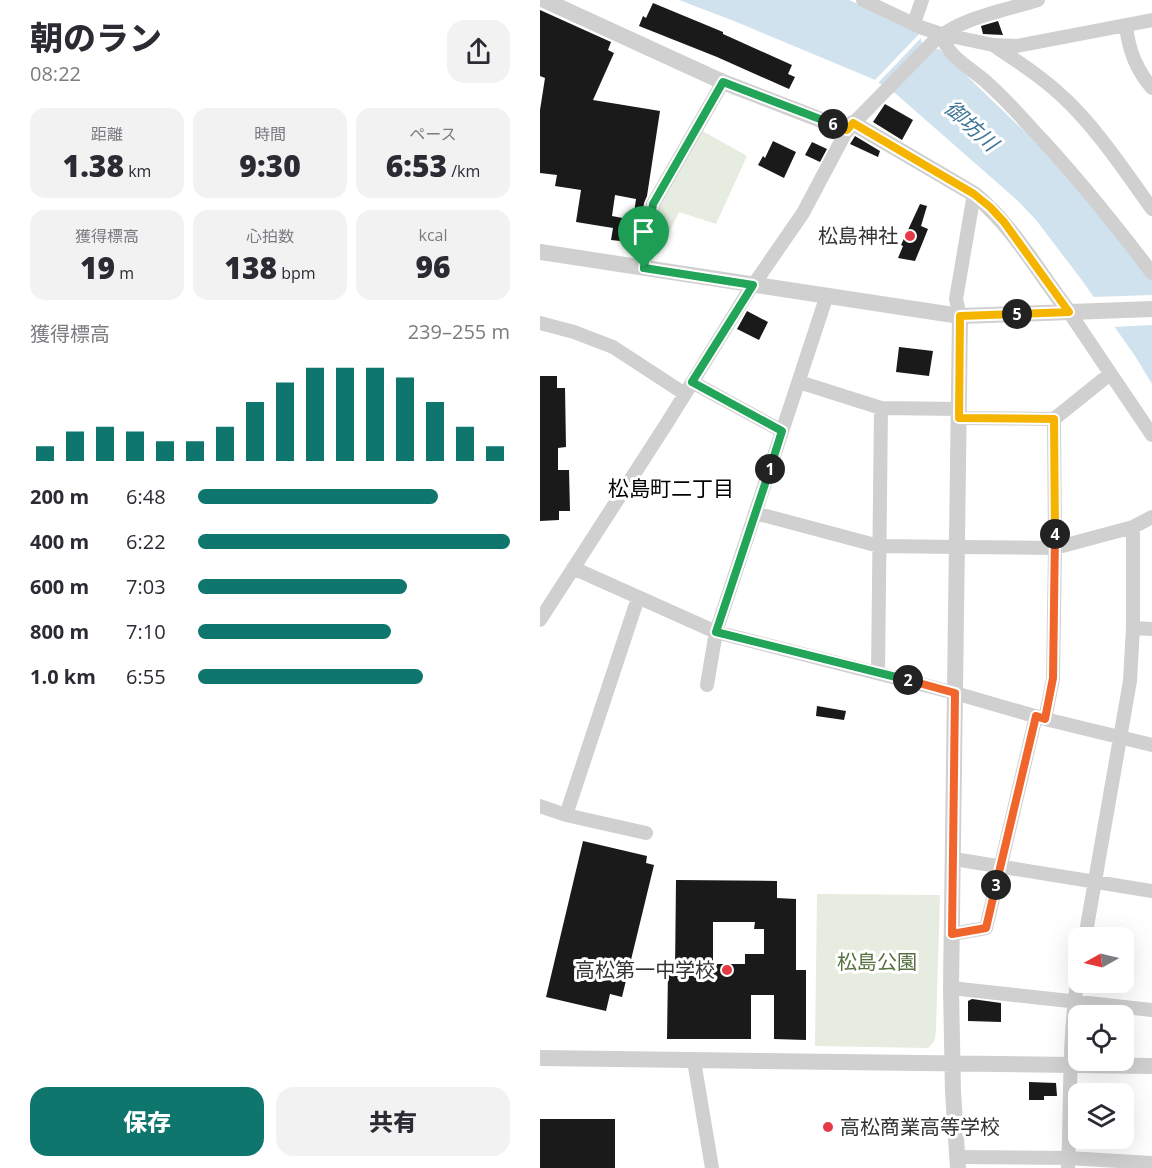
<!DOCTYPE html>
<html lang="ja">
<head>
<meta charset="utf-8">
<style>
	body { margin:0; font-family:"Open Sans","Noto Sans JP",sans-serif; background:#f2f2f3; color:#2b2b33; height:100vh; display:flex; flex-direction:column; font-size:22px; white-space:nowrap }
	* { box-sizing:border-box; margin:0 }
	p { font-size:20px; color:#7c7c81 }
	.icon { flex:none; width:33px; height:33px; fill:none; stroke:currentColor; stroke-width:2; stroke-linecap:round; stroke-linejoin:round }
	.map { position:relative; flex:1; overflow:hidden }
	.details { display:flex; flex-direction:column; background:#fff; width:540px }
	.details>* { flex:none }
	.needle { width:39px; rotate:262deg }
	.tools { position:absolute; left:528px; top:927px; display:grid; gap:12px }
	.tools a { display:grid; place-items:center; width:66px; height:66px; border-radius:12px; background:#fff; box-shadow:0 6px 24px #0002; font-size:30px }
	.pin { position:absolute; display:grid; place-items:center; width:51px; height:51px; color:#fff; margin:-62px -26px; border-radius:50% 50% 50% 0; rotate:-45deg; box-shadow:0 0 6px #0007 }
	.pin .icon { rotate:45deg }
	.km { position:absolute; width:30px; height:30px; margin:-15px; border-radius:50%; background:#222; color:#fff; font-size:16px; line-height:30px; text-align:center }
	.round { display:grid; place-items:center; flex:none; width:63px; height:63px; border-radius:18px; background:#f2f2f3 }
	.overview { display:flex; align-items:center; justify-content:space-between; height:102px; padding:0 30px }
	h1 { font-size:33px; font-weight:800; line-height:45px }
	.figures { display:grid; grid-template-columns:repeat(3,1fr); gap:9px; height:102px; padding:6px 30px }
	.figures div { display:grid; align-content:center; border-radius:15px; background:#f2f2f3; text-align:center }
	.figures b { font-size:30px; font-weight:800 }
	.figures small { font-size:16px; font-weight:400 }
	.figures p { font-size:16px }
	.chart { height:168px; padding:12px 30px }
	.chart p { display:flex; justify-content:space-between }
	.chart svg { width:100%; height:108px; margin-top:6px; stroke:#0f766e; stroke-width:6 }
	.button { display:flex; gap:12px; margin-top:auto; padding:12px 30px }
	.button a { flex:1; height:69px; border-radius:18px; background:#0f766e; color:#fff; font-size:24px; font-weight:800; line-height:69px; text-align:center }
	.button a+a { background:#f2f2f3; color:#2b2b33 }
	ul { padding:0 30px; list-style:none; font-size:20px }
	li { display:grid; grid-template-columns:96px 72px 1fr; align-items:center; height:45px }
	li i { height:15px; border-radius:8px; background:#0f766e }
	main { display:flex; flex:1; min-height:0 }
	.map>svg:first-child { display:block }
</style>
</head>
<body>
<main>
<section class="details">
<div class="overview"><div><h1>朝のラン</h1><p>08:22</p></div><a class="round"><svg class="icon" aria-label="share" viewBox="0 0 24 24"><path d="M12 15V3M7 8l5-5 5 5M5 13v7h14v-7"/></svg></a></div>
<div class="figures">
<div><p>距離</p><b>1.38<small> km</small></b></div>
<div><p>時間</p><b>9:30</b></div>
<div><p>ペース</p><b>6:53<small> /km</small></b></div>
</div>
<div class="figures">
<div><p>獲得標高</p><b>19<small> m</small></b></div>
<div><p>心拍数</p><b>138<small> bpm</small></b></div>
<div><p>kcal</p><b>96</b></div>
</div>
<div class="chart"><p><span>獲得標高</span>239–255 m</p>
<svg viewBox="0 0 160 44" preserveAspectRatio="none"><path d="M5 44V38M15 44V32M25 44V30M35 44V32M45 44V36M55 44V36M65 44V30M75 44V20M85 44V12M95 44V6M105 44V6M115 44V6M125 44V10M135 44V20M145 44V30M155 44V38"/></svg>
</div>
<ul>
<li><b>200 m</b>6:48<i style="width:77%"></i></li>
<li><b>400 m</b>6:22<i style="width:100%"></i></li>
<li><b>600 m</b>7:03<i style="width:67%"></i></li>
<li><b>800 m</b>7:10<i style="width:62%"></i></li>
<li><b>1.0 km</b>6:55<i style="width:72%"></i></li>
</ul>
<div class="button"><a>保存</a><a>共有</a></div>
</section>
<div class="map">
<svg width="612" height="1168" viewBox="0 0 612 1168">
	<rect width="100%" height="100%" fill="#fff"/>
	<path fill="#e6ecdf" d="M 159,129 L 207,156 L 176,224 L 139,212 L 119,254 L 109,253 L 116,205 Z
		M 277,894 L 400,895 L 396,1028 L 395,1040 L 388,1048 L 275,1046 Z"/>
	<path fill="#cfe2ee" d="M 139,0 L 309,0 L 375,30 L 399,49 L 515,161 L 612,279 L 612,384 L 595,356 L 541,279 L 496,220 L 477,200 L 356,94 L 333,79 L 194,21 Z"/>
	<path fill="#fff" d="M 380,33 L 401,48 L 394,50 L 341,86 L 382,44 L 381,38 L 337,84 L 334,81 Z
		M 612,295 L 612,325 L 573,327 L 552,297 Z"/>
	<path fill="#1a1a1a" fill-rule="evenodd" d="M 113,3 L 183,32 L 183,34 L 252,65 L 248,74 L 255,77 L 249,89 L 177,57 L 99,26 L 103,16 L 106,18 Z
		M 0,10 L 71,42 L 68,50 L 74,53 L 53,100 L 120,111 L 107,196 L 104,203 L 97,251 L 89,250 L 90,242 L 71,240 L 73,228 L 36,222 L 41,190 L 15,186 L 17,175 L 0,173 L 0,110 L 5,78 L 0,76 ZM 75,195 L 96,199 L 93,220 L 72,216 Z
		M 458,21 L 463,35 L 443,34 L 441,26 Z
		M 345,104 L 373,120 L 362,140 L 333,122 Z
		M 315,136 L 340,151 L 338,157 L 310,144 Z
		M 233,141 L 256,152 L 244,178 L 218,165 L 223,156 L 225,158 Z
		M 272,142 L 287,149 L 280,162 L 265,155 Z
		M 380,204 L 387,206 L 381,226 L 388,229 L 382,244 L 375,261 L 358,258 L 363,246 L 361,245 Z
		M 207,311 L 228,322 L 219,340 L 197,329 Z
		M 359,347 L 393,351 L 389,376 L 356,372 Z
		M 0,376 L 17,376 L 17,388 L 25,388 L 26,447 L 18,448 L 18,470 L 29,470 L 30,511 L 19,511 L 19,520 L 0,521 Z
		M 277,706 L 306,711 L 304,720 L 276,716 Z
		M 43,841 L 107,856 L 106,863 L 114,865 L 82,997 L 70,994 L 66,1011 L 6,997 Z
		M 136,880 L 237,881 L 237,898 L 256,899 L 256,970 L 266,970 L 266,1040 L 234,1039 L 234,995 L 211,995 L 211,1039 L 127,1039 L 128,971 L 135,971 ZM 173,922 L 215,922 L 214,929 L 224,929 L 224,954 L 205,954 L 205,964 L 173,964 Z
		M 432,999 L 461,1003 L 461,1022 L 428,1021 L 428,1001 Z
		M 489,1082 L 516,1083 L 517,1096 L 504,1096 L 504,1100 L 489,1100 Z
		M 0,1119 L 75,1119 L 75,1168 L 0,1168 Z"/>
	<g fill="none" stroke-linecap="round" stroke-linejoin="round">
		<path stroke="#d0d0d0" stroke-width="14" d="M 323,0 L 380,27 L 401,34 L 453,45 L 477,46 L 612,20
			M 374,23 L 382,0
			M 586,26 C 589,51 596,69 612,88
			M 401,34 C 410,59 425,64 444,80 C 461,95 477,112 492,129 C 535,174 574,223 612,273
			M 453,45 C 477,61 502,77 523,97 C 555,126 587,174 612,209
			M 103,268 L 113,204 L 183,82
			M 529,312 L 612,435
			M 420,316 L 416,299 L 434,194
			M 0,323 L 34,332 L 73,347 L 145,394
			M 152,382 L 242,431
			M 259,382 L 341,408
			M 419,418 L 514,419 L 570,374
			M 215,513 L 339,546 L 417,547 L 515,548 L 593,527 L 612,517
			M 33,568 L 176,632 L 415,693 L 505,719 L 612,745
			M 0,620 L 127,423 L 205,297 L 263,213 L 307,130 L 393,42 C 421,17 463,11 498,0
			M 593,628 L 612,629
			M 338,673 L 341,408 L 419,409
			M 167,685 L 176,632 L 287,295
			M 505,719 L 513,679 L 515,548 L 514,419
			M 0,806 L 26,815 L 98,598
			M 26,815 L 106,833
			M 414,859 L 612,891
			M 412,934 L 446,928 L 496,716
			M 545,938 L 590,681 L 593,628 L 593,527
			M 411,988 L 612,1010
			M 154,1061 L 172,1168
			M 417,1157 L 528,1158 L 612,1163
			M 528,1168 C 531,1105 528,1040 538,977"/>
		<path stroke="#d0d0d0" stroke-width="16" d="M 4,0 L 183,82 L 307,130
			M 313,123 L 434,194 C 474,227 498,272 529,312
			M 0,252 L 420,316 L 612,309
			M 0,1058 L 612,1066
			M 418,1168 L 413,1092 L 411,988 L 420,316"/>
	</g>
	<g fill="none" stroke-linecap="round" stroke-linejoin="round">
		<g stroke="#fff" stroke-width="12">
			<path id="split-1" d="M 104,268 L 213,285 L 152,382 L 242,431 L 230,469"/>
		</g>
		<g stroke="#fff" stroke-width="12">
			<path id="split-2" d="M 230,469 L 176,632 L 368,680"/>
		</g>
		<g stroke="#fff" stroke-width="12">
			<path id="split-3" d="M 368,680 L 415,693 L 412,934 L 446,928 L 456,885"/>
		</g>
		<g stroke="#fff" stroke-width="12">
			<path id="split-4" d="M 456,885 L 496,716 L 505,719 L 513,678 L 515,534"/>
		</g>
		<g stroke="#fff" stroke-width="12">
			<path id="split-5" d="M 477,314 L 420,316 L 419,418 L 514,419 L 515,534"/>
		</g>
		<g stroke="#fff" stroke-width="12">
			<path id="split-6" d="M 293,124 L 307,130 L 313,123 L 434,194 L 450,207 L 464,222 L 529,312 L 477,314"/>
		</g>
		<g stroke="#fff" stroke-width="12">
			<path id="split-7" d="M 104,268 L 113,204 L 183,82 L 293,124"/>
		</g>
		<use href="#split-1" stroke="#22a559" stroke-width="8"/>
		<use href="#split-2" stroke="#22a559" stroke-width="8"/>
		<use href="#split-3" stroke="#f0652b" stroke-width="8"/>
		<use href="#split-4" stroke="#f0652b" stroke-width="8"/>
		<use href="#split-5" stroke="#f5b400" stroke-width="8"/>
		<use href="#split-6" stroke="#f5b400" stroke-width="8"/>
		<use href="#split-7" stroke="#22a559" stroke-width="8"/>
	</g>
	<g fill="#e63946" stroke="#fff" stroke-width="2">
		<circle cx="370" cy="236" r="6"/>
		<circle cx="187" cy="970" r="6"/>
		<circle cx="288" cy="1127" r="6"/>
	</g>
	<g text-anchor="middle" stroke-width="6" stroke-linejoin="round" paint-order="stroke">
		<g font-size="20" fill="#333" stroke="#fff" text-anchor="end">
			<text x="358" y="243">松島神社</text>
			<text x="175" y="977">高松第一中学校</text>
			<text x="300" y="1134" text-anchor="start">高松商業高等学校</text>
		</g>
		<g font-size="20" fill="#56703f" stroke="#fff">
			<text x="337" y="969">松島公園</text>
		</g>
		<g font-size="21" font-style="italic" fill="#3f7597" stroke="#fff">
			<text transform="translate(431 126) rotate(42)" y="7">御坊川</text>
		</g>
		<g font-size="21" fill="#000" stroke="#fff">
			<text x="131" y="496">松島町二丁目</text>
		</g>
	</g>
</svg>
<div class="tools">
<a><svg class="needle" viewBox="-14 -14 28 28"><path d="M0-13l5 13h-10z" fill="#e53935"/><path d="M0 13l5-13h-10z" fill="#7c7c81"/></svg></a>
<a><svg class="icon" aria-label="locate" viewBox="0 0 24 24"><circle cx="12" cy="12" r="6"/><path d="M12 2v4M12 18v4M2 12h4M18 12h4"/></svg></a>
<a><svg class="icon" aria-label="layers" viewBox="0 0 24 24"><path d="M12 4l9 5-9 5-9-5zM3 14l9 5 9-5"/></svg></a>
</div>
<div class="pin" style="left:104px;top:268px;background:#1e9e55"><svg class="icon" aria-label="arrive" viewBox="0 0 24 24"><path d="M6 21V4h12l-3 4 3 4H6"/></svg></div>
<b class="km" style="left:230px;top:469px">1</b>
<b class="km" style="left:368px;top:680px">2</b>
<b class="km" style="left:456px;top:885px">3</b>
<b class="km" style="left:515px;top:534px">4</b>
<b class="km" style="left:477px;top:314px">5</b>
<b class="km" style="left:293px;top:124px">6</b>
</div>
</main>
</body>
</html>
